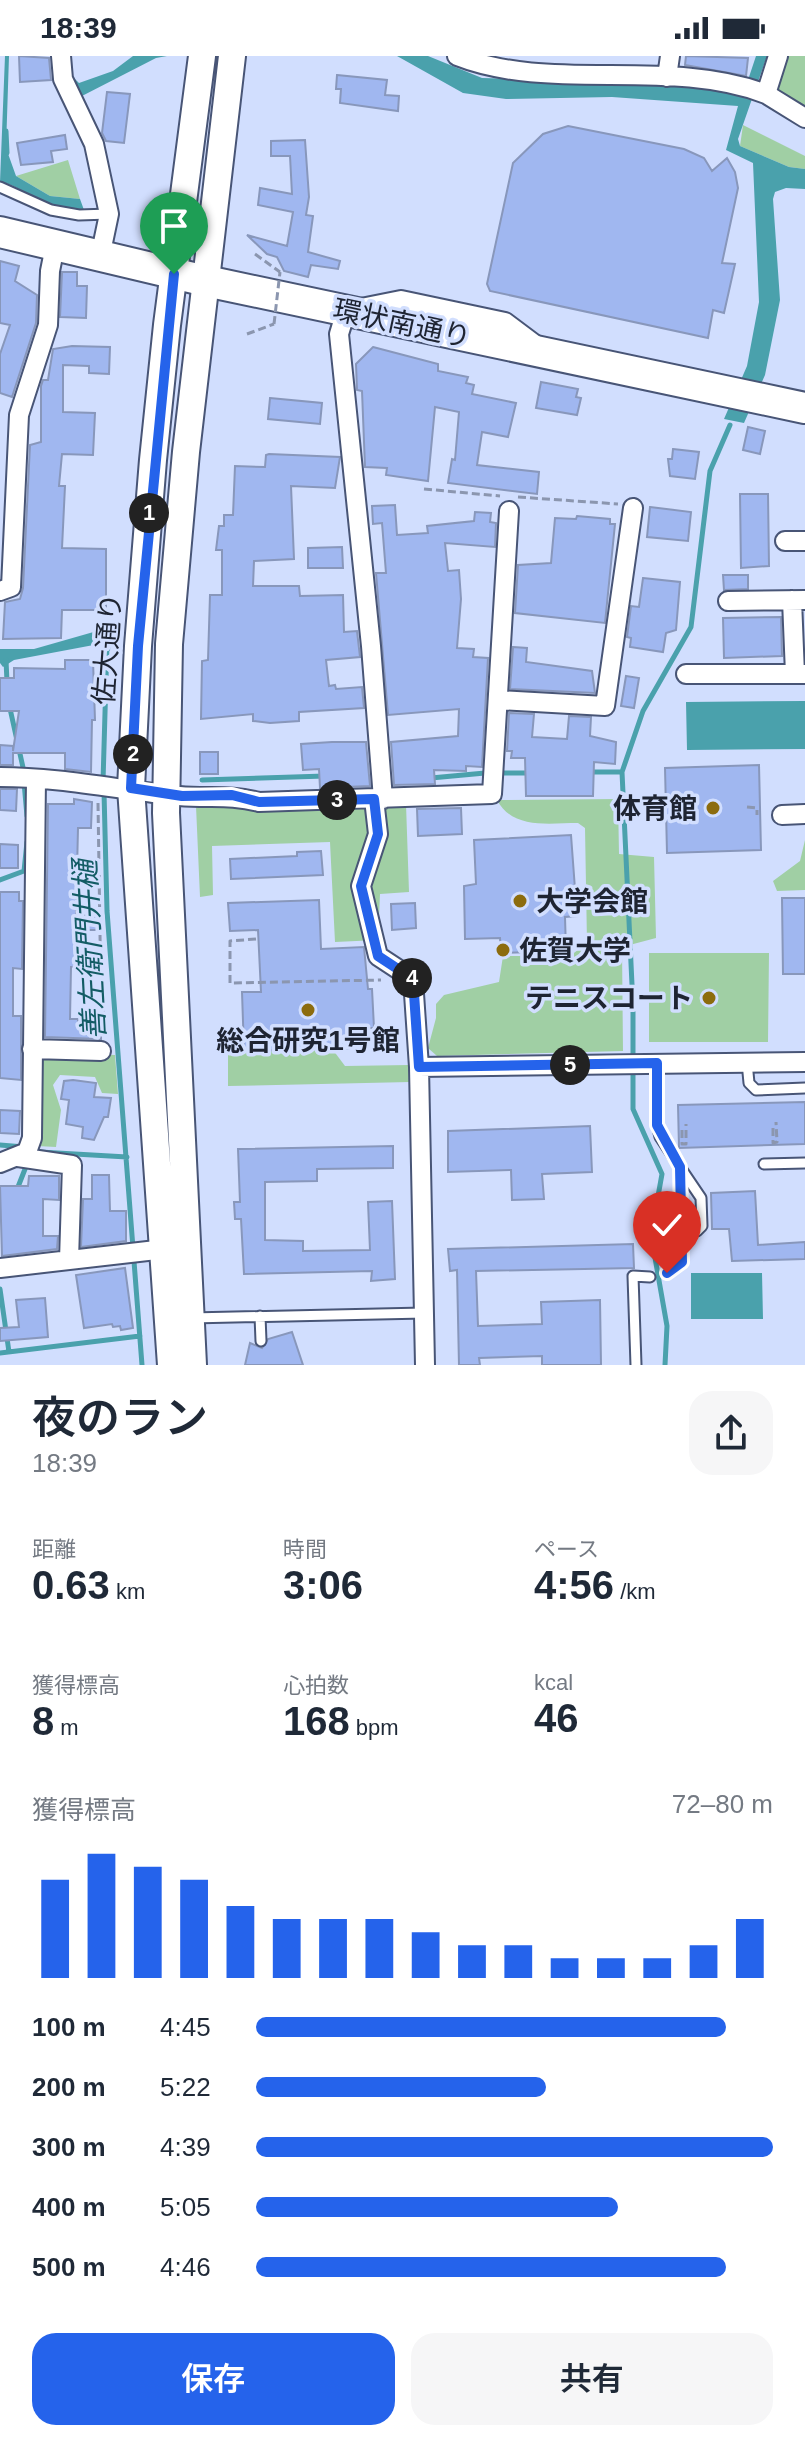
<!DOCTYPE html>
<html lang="ja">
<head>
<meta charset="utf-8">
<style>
	body { margin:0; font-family:Arial,"Noto Sans JP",sans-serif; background:#f6f6f7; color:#1f2937; height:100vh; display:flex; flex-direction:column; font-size:30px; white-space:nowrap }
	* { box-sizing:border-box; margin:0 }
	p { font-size:26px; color:#747a83 }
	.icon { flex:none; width:44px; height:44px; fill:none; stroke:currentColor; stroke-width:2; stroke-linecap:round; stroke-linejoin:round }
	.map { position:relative; height:1309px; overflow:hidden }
	.side { display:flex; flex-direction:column; background:#fff; flex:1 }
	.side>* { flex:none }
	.pin { position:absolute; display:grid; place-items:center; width:68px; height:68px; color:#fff; margin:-82px -34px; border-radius:50% 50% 50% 0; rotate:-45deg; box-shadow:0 0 8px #0007 }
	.pin .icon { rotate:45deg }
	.km { position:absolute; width:40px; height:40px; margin:-20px; border-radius:50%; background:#222; color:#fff; font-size:22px; line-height:40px; text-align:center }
	.round { display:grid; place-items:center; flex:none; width:84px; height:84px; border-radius:24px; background:#f6f6f7 }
	.summary { display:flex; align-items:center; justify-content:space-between; height:136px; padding:0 32px }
	h1 { font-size:44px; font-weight:600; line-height:60px }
	.stats { display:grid; grid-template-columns:repeat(3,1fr); gap:12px; height:136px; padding:8px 32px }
	.stats div { display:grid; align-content:center }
	.stats b { font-size:40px; font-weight:600 }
	.stats small { font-size:22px; font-weight:400 }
	.stats p { font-size:22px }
	.chart { height:224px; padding:16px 32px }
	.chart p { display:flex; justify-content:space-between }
	.chart svg { width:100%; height:144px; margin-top:8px; stroke:#2563eb; stroke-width:6 }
	.button { display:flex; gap:16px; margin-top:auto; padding:16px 32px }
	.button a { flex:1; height:92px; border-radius:24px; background:#2563eb; color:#fff; font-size:32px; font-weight:600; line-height:92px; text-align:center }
	.button a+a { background:#f6f6f7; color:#1f2937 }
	ul { padding:0 32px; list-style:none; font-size:26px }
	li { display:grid; grid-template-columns:128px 96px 1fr; align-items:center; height:60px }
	li i { height:20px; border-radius:10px; background:#2563eb }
	.status { display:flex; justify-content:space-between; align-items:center; height:56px; padding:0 40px; background:#fff; direction:ltr }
	.status svg { height:22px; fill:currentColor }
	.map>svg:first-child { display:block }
</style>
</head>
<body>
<div class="status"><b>18:39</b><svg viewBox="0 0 49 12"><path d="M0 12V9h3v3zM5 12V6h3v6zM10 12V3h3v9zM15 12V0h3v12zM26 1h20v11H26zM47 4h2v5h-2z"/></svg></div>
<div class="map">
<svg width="805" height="1309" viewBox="0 0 805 1309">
	<rect width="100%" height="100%" fill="#d1defe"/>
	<path fill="#a0cfa4" d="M 783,0 L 805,0 L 805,55 L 771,34 Z
		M 743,69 L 805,100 L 805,113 L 789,111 L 740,90 Z
		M 68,104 L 80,143 L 50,140 L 16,120 Z
		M 618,743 L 619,798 L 654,801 L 656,882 L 622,891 L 623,995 L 437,1000 L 428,992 L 436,962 L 436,948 L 444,939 L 499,926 L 503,900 L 570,900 L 587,887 L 585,772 L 578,767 C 549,767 513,774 497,744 Z
		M 406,748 L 409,836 L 380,838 L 378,884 L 335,886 L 330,786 L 212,790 L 213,839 L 200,841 L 196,750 Z
		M 805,784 L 805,834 L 777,835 L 773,825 L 800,805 Z
		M 649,897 L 769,897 L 768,986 L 649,986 Z
		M 333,994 L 345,1010 L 409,1009 L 410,1026 L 228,1030 L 228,996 Z
		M 38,997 L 115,999 L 118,1038 L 102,1037 L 95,1021 L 60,1019 L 53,1029 L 61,1054 L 56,1091 L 37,1090 Z"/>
	<path fill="#4aa1ac" d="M 5,0 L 9,0 L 6,92 L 16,120 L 50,140 L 80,143 L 84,154 C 58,169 26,129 0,126 Z
		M 133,0 L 167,0 L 156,2 L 80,41 L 70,30 L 72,20 L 79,27 L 113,15 Z
		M 397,0 L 428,0 L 482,22 L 630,26 L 744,36 L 756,0 L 767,0 L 738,83 L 740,90 L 789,111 L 805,113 L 805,133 L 786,132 L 775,136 L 773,143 L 780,244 L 765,319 L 744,367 L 724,363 L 747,310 L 759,246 L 753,107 L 726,94 L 738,50 L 612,41 L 506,43 L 463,37 Z
		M 111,571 L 110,595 L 99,588 L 14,604 L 3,611 L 0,607 L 0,593 L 34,593 Z
		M 805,645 L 805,693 L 687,694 L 686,646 Z
		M 691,1217 L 762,1217 L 763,1263 L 691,1263 Z"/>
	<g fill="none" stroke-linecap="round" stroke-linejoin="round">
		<path stroke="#4aa1ac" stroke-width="5" d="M 6,75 L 7,97
			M 6,604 L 7,626
			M 9,648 L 24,716
			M 587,716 L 622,716
			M 502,717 L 529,717
			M 431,722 L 485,717
			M 202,724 L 325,720
			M 24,726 L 27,760
			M 103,726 L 107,588
			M 104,736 L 107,855 L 142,1309
			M 0,824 L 24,815 L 27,786
			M 0,1089 L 24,1091
			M 40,1096 L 127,1101
			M 16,1136 L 27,1108
			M 0,1233 L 9,1296
			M 0,1297 L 140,1280
			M 665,1309 L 667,1270 L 651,1179 L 662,1118 L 633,1053 L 633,950 L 622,716 L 643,655 L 691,571 L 710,415 L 730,369"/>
	</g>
	<path fill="#a0b7f0" stroke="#8897bb" stroke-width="2" d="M 19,0 L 49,2 L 51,24 L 20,26 Z
		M 686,0 L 748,2 L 746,20 L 685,9 Z
		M 337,19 L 387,24 L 385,39 L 399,40 L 398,55 L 340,47 L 341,33 L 336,33 Z
		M 107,36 L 130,38 L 124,87 L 106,85 L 102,77 Z
		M 568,70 L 684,93 L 704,102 L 712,115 L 727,102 L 735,116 L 738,132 L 722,207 L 735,208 L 724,257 L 713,254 L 708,282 L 490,235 L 487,228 L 513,107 L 543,78 Z
		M 65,79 L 67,93 L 51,95 L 53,106 L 21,109 L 17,87 Z
		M 305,84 L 309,141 L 306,159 L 313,160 L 308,196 L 340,205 L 338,213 L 311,209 L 308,221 L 284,215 L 277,201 L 267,198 L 247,179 L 287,190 L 293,156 L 258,149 L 260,132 L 292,138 L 290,100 L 271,100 L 271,85 Z
		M 0,205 L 19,210 L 15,225 L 37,239 L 36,267 L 12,341 L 0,337 L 0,298 L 10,269 L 0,267 Z
		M 62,216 L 77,216 L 77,230 L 87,230 L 86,262 L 60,261 Z
		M 72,290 L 110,291 L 109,318 L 89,317 L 89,310 L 63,309 L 63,356 L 95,357 L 93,399 L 62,398 L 59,430 L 65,430 L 62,492 L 106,493 L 106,554 L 62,554 L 61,582 L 3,583 L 5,546 L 20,543 L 23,532 L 30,389 L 41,386 L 41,330 L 43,324 L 48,324 L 53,293 Z
		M 373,291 L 438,308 L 438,315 L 468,321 L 466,327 L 474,329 L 472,338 L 516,347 L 508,381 L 482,376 L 477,409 L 539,416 L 537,438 L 448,427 L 452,403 L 455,404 L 459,356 L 435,351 L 428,425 L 386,419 L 387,412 L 365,411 L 362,335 L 357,334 L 356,308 Z
		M 541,326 L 578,333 L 576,341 L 581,342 L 577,359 L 536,352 Z
		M 270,342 L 322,347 L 320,368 L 268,363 Z
		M 748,371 L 765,375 L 760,398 L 743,394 Z
		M 673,393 L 699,396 L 695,423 L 670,420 L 668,403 L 672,403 Z
		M 269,398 L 340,401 L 335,432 L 291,430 L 294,503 L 254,505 L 253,530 L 299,530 L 300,540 L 343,539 L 344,576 L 357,575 L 360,601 L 326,604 L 329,630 L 335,629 L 336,633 L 362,631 L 364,652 L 299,656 L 299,665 L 270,667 L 253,665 L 253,658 L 201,663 L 202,605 L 208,604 L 210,539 L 222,539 L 222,494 L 216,494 L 219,470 L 224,470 L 224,459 L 233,459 L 235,410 L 265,411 L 266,399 Z
		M 740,438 L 768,438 L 769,510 L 741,512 Z
		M 395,449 L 397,479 L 428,477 L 427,470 L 474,465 L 475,456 L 491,457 L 490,466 L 496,467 L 495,491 L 445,487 L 448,515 L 459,514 L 461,543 L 457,592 L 474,593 L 473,601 L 488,602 L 482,711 L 466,710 L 466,715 L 434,714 L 435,728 L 394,729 L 391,686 L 458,680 L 459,653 L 388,659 L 376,517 L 386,517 L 382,467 L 373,468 L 372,450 Z
		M 650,451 L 691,456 L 688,485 L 647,481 Z
		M 577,460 L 610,463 L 610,468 L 615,468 L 605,567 L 515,557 L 518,509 L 551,507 L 555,462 L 576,463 Z
		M 342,491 L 343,512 L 308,512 L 308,492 Z
		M 723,519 L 748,519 L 748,533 L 724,534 Z
		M 643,522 L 680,526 L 676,574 L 666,577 L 663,596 L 630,591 L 631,582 L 627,581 L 631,550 L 639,551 Z
		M 781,561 L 782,600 L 724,602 L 723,562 Z
		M 513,591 L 527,592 L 526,606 L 592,615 L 595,637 L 510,633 Z
		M 65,604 L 93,604 L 95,664 L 92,664 L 91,716 L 65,713 L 65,697 L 13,697 L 13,709 L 0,709 L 0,689 L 13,690 L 13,695 L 19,655 L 0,655 L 0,622 L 14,622 L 14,612 L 65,613 Z
		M 626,620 L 639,622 L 634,652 L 621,650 Z
		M 509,657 L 534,658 L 532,681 L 567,683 L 569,660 L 591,661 L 590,680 L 616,686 L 615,708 L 594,706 L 593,740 L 526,740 L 525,702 L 511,702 L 512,695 L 507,695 Z
		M 332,686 L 366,686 L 370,730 L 320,732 L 319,713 L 303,714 L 301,688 Z
		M 200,696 L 218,696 L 218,718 L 200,718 Z
		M 759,709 L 761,794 L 667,797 L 665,712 Z
		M 0,733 L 17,733 L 16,755 L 0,754 Z
		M 74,743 L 92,746 L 91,772 L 78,772 L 76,858 L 100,861 L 99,874 L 85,874 L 84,911 L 71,911 L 70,963 L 78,963 L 78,968 L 101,968 L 101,983 L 45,981 L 48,748 L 74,748 Z
		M 461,752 L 462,778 L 418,780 L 417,753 Z
		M 571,779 L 577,860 L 565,861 L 566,895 L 501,897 L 500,882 L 465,883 L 464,830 L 476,828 L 474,784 Z
		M 0,788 L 18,789 L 18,812 L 0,812 Z
		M 321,795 L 323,819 L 231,823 L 230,803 L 297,800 L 297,796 Z
		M 0,836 L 19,836 L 19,845 L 23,845 L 22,913 L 13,912 L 13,960 L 21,960 L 21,1024 L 0,1022 Z
		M 782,842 L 805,842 L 805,918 L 783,918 Z
		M 319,844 L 321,893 L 364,891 L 368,933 L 372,933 L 374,972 L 362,972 L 363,992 L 244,995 L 242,936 L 261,936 L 258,874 L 230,875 L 228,847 Z
		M 415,847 L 416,872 L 392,874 L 391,848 Z
		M 73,1024 L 96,1027 L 94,1041 L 111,1042 L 108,1061 L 104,1061 L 94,1084 L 82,1082 L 83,1071 L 66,1068 L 69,1044 L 61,1043 L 64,1025 Z
		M 805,1046 L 805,1088 L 679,1092 L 678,1049 Z
		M 0,1054 L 20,1055 L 19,1078 L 0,1077 Z
		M 590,1070 L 592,1116 L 542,1118 L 544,1143 L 512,1144 L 511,1114 L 448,1116 L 448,1075 Z
		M 393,1090 L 393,1112 L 317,1113 L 317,1125 L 265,1126 L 265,1184 L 303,1185 L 303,1195 L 370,1194 L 368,1146 L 392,1145 L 395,1223 L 371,1225 L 372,1215 L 244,1218 L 241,1163 L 235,1163 L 234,1146 L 240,1146 L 238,1093 Z
		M 92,1119 L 109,1119 L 110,1155 L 126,1155 L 126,1185 L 81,1191 L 83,1143 L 92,1143 Z
		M 29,1120 L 59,1120 L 59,1144 L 43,1143 L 43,1180 L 58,1180 L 57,1193 L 2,1200 L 0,1130 L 28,1130 Z
		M 755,1135 L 758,1189 L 805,1186 L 805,1203 L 732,1205 L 729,1173 L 712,1173 L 711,1137 Z
		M 633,1188 L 634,1212 L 476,1215 L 478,1270 L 542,1268 L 541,1246 L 600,1244 L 601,1309 L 542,1309 L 542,1300 L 479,1302 L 480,1309 L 459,1309 L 457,1214 L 450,1215 L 448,1193 Z
		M 125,1212 L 133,1272 L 121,1274 L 120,1270 L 113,1271 L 112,1268 L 84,1272 L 76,1219 Z
		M 45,1242 L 48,1281 L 0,1285 L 0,1272 L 19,1271 L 16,1244 Z
		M 292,1276 L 303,1309 L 245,1309 L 250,1287 L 262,1292 L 268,1283 Z"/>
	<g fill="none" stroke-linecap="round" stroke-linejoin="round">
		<g stroke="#485576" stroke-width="13">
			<path id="service" d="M 0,131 L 51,154 L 79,159 L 109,158
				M 747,1006 L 749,1027 L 756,1034 L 805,1032
				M 657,1007 L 657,1069 L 660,1081 L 680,1111 L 682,1206 L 667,1217
				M 764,1108 L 805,1107
				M 680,1111 L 701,1142 L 702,1170 L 697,1175 L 681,1174
				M 260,1260 L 261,1285
				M 191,1262 L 424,1257
				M 636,1309 L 633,1220 L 650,1221"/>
		</g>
		<g stroke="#485576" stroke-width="22">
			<path id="minor" d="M 61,0 L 63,23 L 94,88 L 109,158 L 100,201
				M 457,0 C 550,37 669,1 766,38
				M 778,0 L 766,38 L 805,62
				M 667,21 L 670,0
				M 785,485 L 805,485
				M 0,535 L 11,531 L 19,359 L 48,269 L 50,215 L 55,190
				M 792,544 L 795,618
				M 728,545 L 805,544
				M 686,618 L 805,618
				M 498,644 L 605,650 L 633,452
				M 0,721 C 60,721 120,734 179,740 C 209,743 229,738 259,746 L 492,738 L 509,455
				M 374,743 L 378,778 L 361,830 L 378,900 L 413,923 L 419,1011
				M 383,743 L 371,590 L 339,278 L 346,255 L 401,244 L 505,266 L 537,290
				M 782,759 L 805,758
				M 32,993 L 101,995
				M 18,1101 L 72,1109 L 69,1204
				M 0,1107 L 27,1096 L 32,1082 L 36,723
				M 0,1212 L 165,1193
				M 425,1309 L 419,1011 L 805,1006"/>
		</g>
		<g stroke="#485576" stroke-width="30">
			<path id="secondary" d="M 171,1309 L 131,732 L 138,590 L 153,404 L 167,269 L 202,0
				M 193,1309 L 166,757 L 169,588 L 186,396 L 232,0"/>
		</g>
		<g stroke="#485576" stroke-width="34">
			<path id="trunk" d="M 0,176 L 206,225 L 805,352"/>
		</g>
		<path stroke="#8b96af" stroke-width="3" stroke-dasharray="8 4" stroke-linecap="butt" d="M 255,198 L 280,216
			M 247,278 L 274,268
			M 424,433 L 500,440
			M 518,441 L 618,448
			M 98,747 L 101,943 L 107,979
			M 747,751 L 757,752 L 757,759
			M 256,883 L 230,885 L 230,927 L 381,924
			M 773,1072 L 773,1087 L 777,1086 L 776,1066
			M 682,1074 L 682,1088 L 686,1088 L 686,1068"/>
		<use href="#service" stroke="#fff" stroke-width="9"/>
		<use href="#minor" stroke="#fff" stroke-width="18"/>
		<use href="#secondary" stroke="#fff" stroke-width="26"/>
		<use href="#trunk" stroke="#fff" stroke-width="30"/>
		<path stroke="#8b96af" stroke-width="3" stroke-dasharray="8 4" stroke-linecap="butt" d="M 274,268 L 280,216"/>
	</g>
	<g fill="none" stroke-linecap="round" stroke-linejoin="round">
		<g stroke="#fff" stroke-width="16">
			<path id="route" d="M 174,218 L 138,590 L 131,732 L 182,740 L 232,739 L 259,746 L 374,743 L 378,778 L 361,830 L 378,900 L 413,923 L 419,1011 L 657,1007 L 657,1069 L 680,1111 L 682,1206 L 667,1217"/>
		</g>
		<use href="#route" stroke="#2563eb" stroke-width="10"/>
	</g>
	<g fill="#8c6c0e" stroke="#d1defe" stroke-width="3">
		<circle cx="713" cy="752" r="8"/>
		<circle cx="520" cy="845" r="8"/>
		<circle cx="503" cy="894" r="8"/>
		<circle cx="709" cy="942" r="8"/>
		<circle cx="308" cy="954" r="8"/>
	</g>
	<g text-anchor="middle" stroke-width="7" stroke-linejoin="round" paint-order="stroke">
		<g font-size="28" fill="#1e2432" stroke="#d1defe">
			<text transform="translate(402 267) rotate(12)" y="10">環状南通り</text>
			<text transform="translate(107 593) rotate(-86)" y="10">佐大通り</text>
		</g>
		<g font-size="28" font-weight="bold" fill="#1e2432" stroke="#d1defe" text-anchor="end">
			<text x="697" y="762">体育館</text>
			<text x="536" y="855" text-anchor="start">大学会館</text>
			<text x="519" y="904" text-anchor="start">佐賀大学</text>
			<text x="693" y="952">テニスコート</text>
			<text x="308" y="994" text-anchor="middle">総合研究1号館</text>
		</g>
		<g font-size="30" font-style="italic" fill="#135c65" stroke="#d1defe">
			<text transform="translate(90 894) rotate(-93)" y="10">善左衛門井樋</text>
		</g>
	</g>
</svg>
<div class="pin" style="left:174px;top:218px;background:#1e9e55"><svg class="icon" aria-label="arrive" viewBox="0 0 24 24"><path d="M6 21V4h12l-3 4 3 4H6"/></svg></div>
<div class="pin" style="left:667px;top:1217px;background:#d93025"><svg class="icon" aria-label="check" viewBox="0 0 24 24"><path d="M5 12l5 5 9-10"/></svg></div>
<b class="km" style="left:149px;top:457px">1</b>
<b class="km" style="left:133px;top:698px">2</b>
<b class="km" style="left:337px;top:744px">3</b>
<b class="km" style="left:412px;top:922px">4</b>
<b class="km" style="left:570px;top:1009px">5</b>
</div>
<section class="side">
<div class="summary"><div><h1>夜のラン</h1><p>18:39</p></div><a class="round"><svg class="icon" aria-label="share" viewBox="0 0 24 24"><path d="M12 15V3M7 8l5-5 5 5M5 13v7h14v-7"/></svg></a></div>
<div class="stats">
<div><p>距離</p><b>0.63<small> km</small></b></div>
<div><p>時間</p><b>3:06</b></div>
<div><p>ペース</p><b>4:56<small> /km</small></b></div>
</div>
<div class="stats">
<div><p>獲得標高</p><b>8<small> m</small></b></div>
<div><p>心拍数</p><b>168<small> bpm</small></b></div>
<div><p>kcal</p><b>46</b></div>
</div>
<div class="chart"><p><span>獲得標高</span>72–80 m</p>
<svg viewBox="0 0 160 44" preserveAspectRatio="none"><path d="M5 44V14M15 44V6M25 44V10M35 44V14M45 44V22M55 44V26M65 44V26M75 44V26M85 44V30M95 44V34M105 44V34M115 44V38M125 44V38M135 44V38M145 44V34M155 44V26"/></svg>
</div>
<ul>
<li><b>100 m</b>4:45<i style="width:91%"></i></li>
<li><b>200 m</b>5:22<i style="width:56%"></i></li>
<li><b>300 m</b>4:39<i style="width:100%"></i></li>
<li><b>400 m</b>5:05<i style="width:70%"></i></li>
<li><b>500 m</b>4:46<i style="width:91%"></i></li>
</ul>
<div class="button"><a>保存</a><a>共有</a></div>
</section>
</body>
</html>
